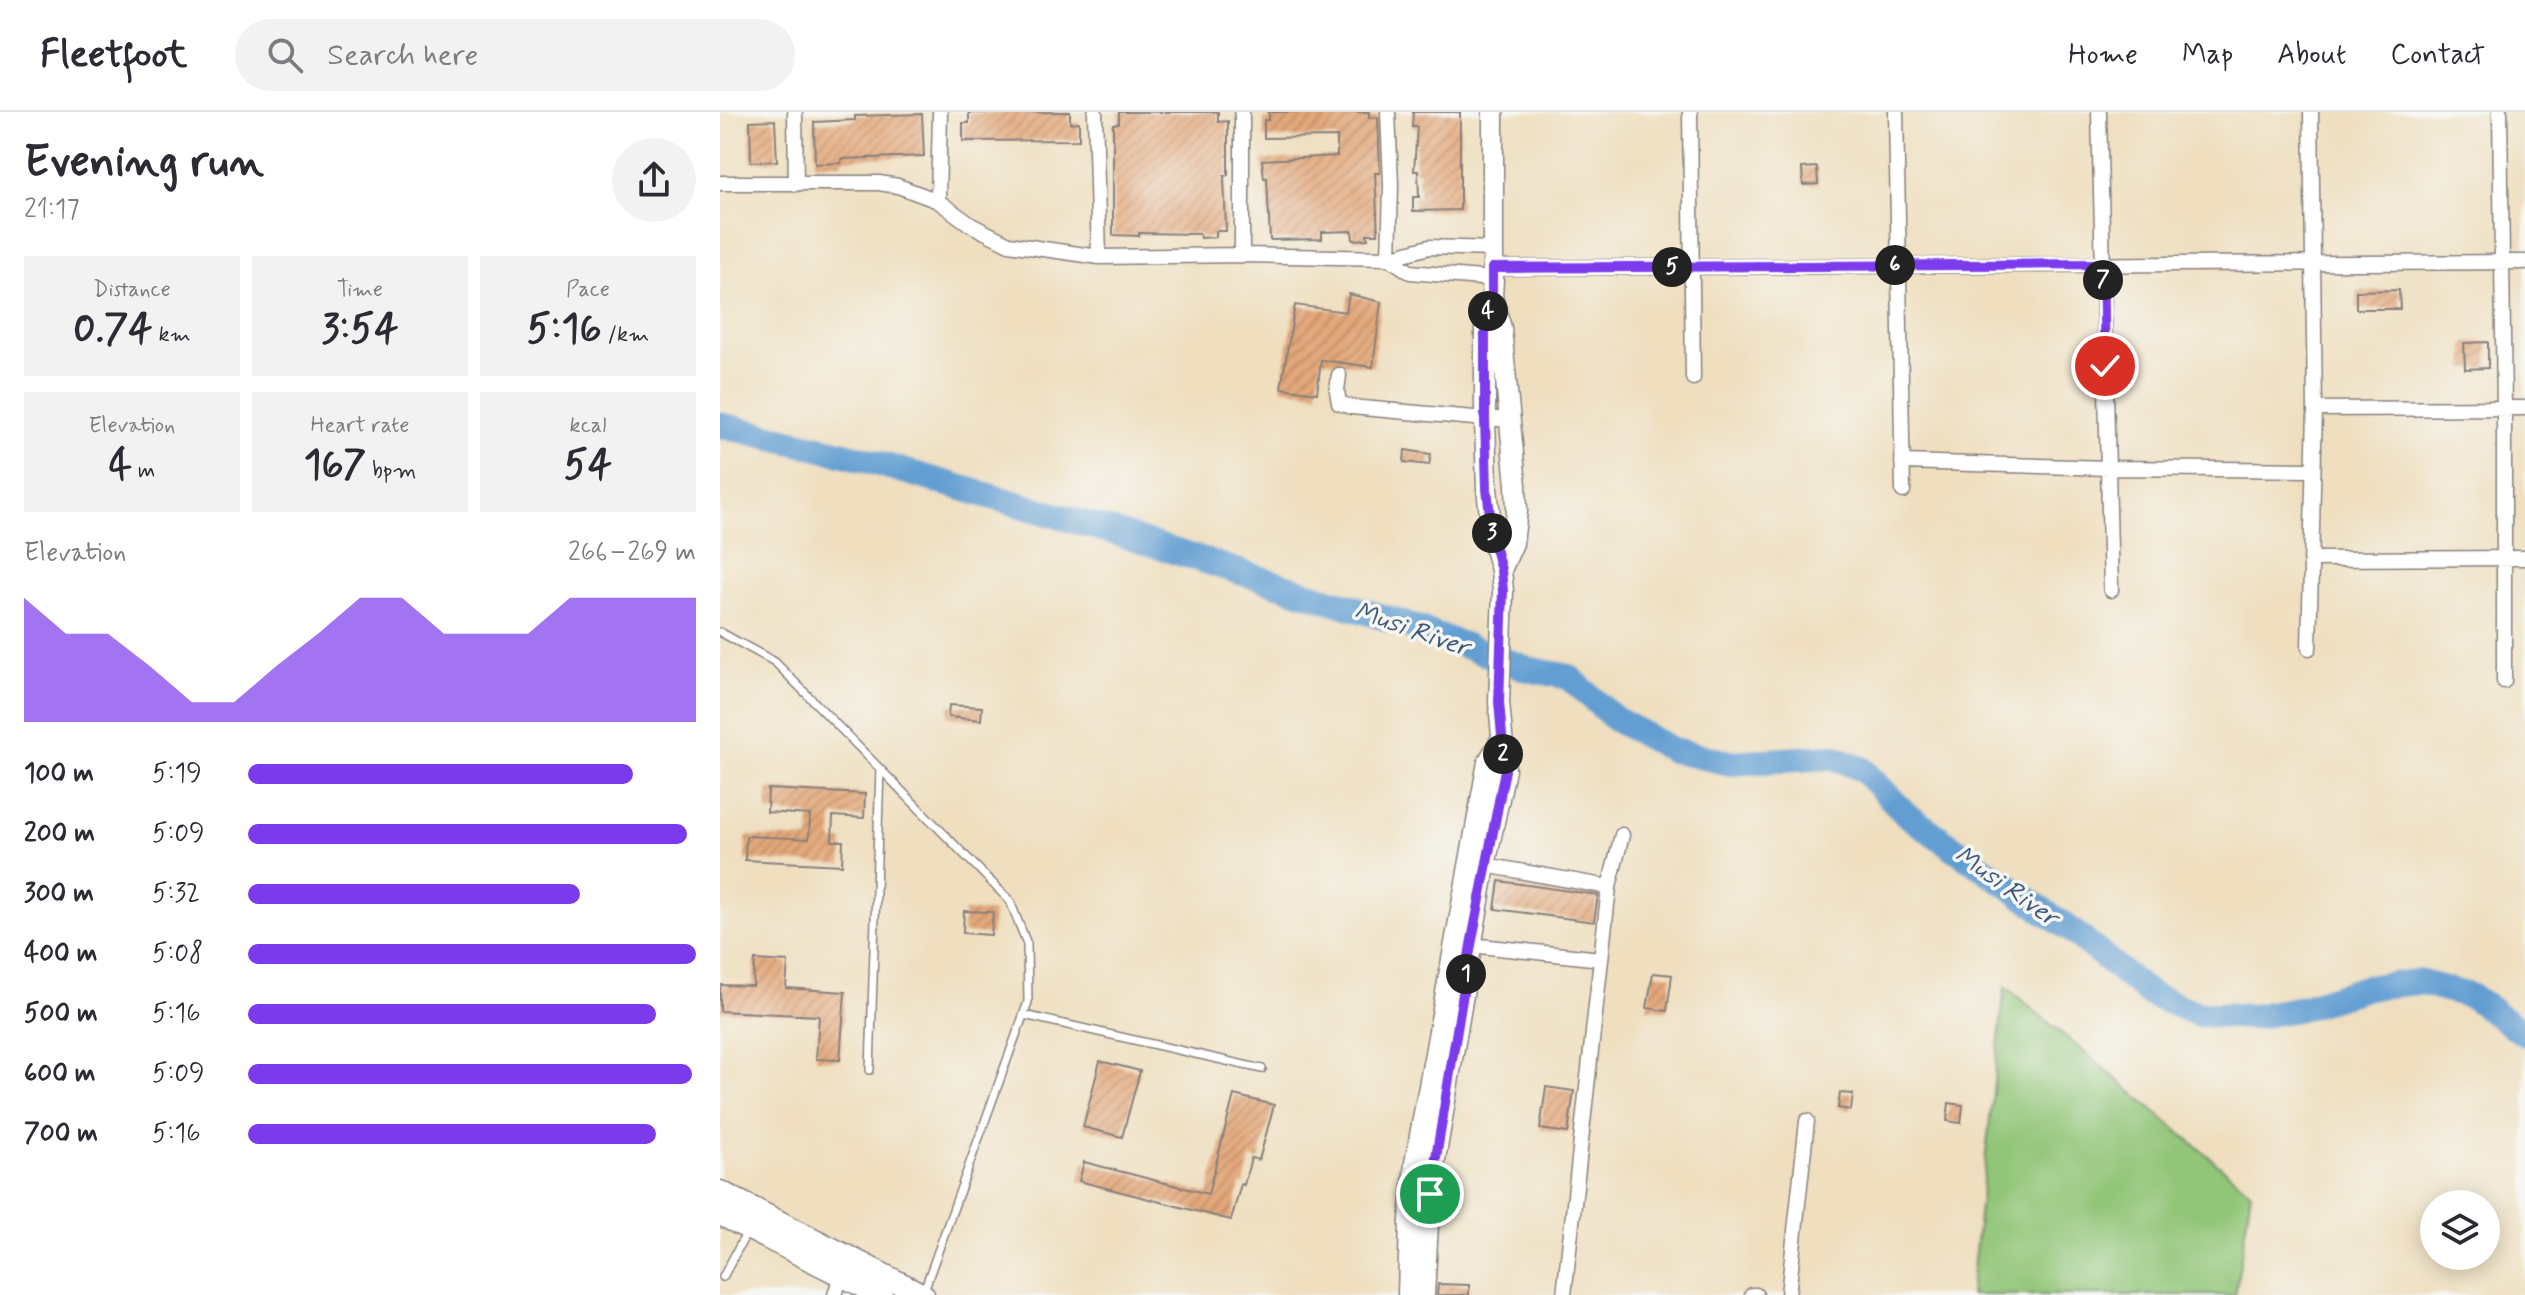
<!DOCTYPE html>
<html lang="en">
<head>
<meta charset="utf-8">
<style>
	body { margin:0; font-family:Mynerve,sans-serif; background:#f2f2f3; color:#2b2b33; height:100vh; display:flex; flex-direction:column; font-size:30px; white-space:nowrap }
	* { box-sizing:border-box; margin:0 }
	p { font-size:26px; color:#7c7c81 }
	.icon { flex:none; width:44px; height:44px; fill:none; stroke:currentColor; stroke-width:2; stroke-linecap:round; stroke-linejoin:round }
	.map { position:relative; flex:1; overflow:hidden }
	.side { display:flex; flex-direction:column; background:#fff; width:720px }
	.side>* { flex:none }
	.tools { position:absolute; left:1700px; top:1078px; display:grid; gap:16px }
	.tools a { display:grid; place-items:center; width:80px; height:80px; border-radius:50%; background:#fff; box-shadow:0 4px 20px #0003; font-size:40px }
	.pin { position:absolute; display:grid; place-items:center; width:68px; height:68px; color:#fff; margin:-34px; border:4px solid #fff; border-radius:50%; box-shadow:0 2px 8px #0007 }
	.km { position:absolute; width:40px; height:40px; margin:-20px; border-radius:50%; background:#222; color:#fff; font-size:22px; line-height:40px; text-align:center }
	.round { display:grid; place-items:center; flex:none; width:84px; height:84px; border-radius:42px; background:#f2f2f3 }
	.overview { display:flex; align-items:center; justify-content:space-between; height:136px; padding:0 24px }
	h1 { font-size:44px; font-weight:700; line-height:60px }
	.figures { display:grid; grid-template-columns:repeat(3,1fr); gap:12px; height:136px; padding:8px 24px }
	.figures div { display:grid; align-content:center; border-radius:0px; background:#f2f2f3; text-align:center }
	.figures b { font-size:40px; font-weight:700 }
	.figures small { font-size:22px; font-weight:400 }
	.figures p { font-size:22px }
	.chart { height:224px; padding:16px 24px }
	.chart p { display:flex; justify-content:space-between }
	.chart svg { width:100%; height:144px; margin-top:8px; fill:#7c3aed; opacity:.7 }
	ul { padding:0 24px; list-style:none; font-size:26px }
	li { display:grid; grid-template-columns:128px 96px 1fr; align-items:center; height:60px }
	li i { height:20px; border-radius:10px; background:#7c3aed }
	header { display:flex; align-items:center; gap:48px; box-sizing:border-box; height:112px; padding:0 40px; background:#fff; border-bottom:2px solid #e1e1e2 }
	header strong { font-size:38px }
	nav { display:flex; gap:44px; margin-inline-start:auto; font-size:28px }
	.search { width:560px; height:72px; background:#f2f2f3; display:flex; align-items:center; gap:20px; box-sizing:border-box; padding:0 28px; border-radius:44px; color:#7c7c81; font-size:30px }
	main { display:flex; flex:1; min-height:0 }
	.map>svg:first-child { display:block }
</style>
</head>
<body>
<header>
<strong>Fleetfoot</strong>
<div class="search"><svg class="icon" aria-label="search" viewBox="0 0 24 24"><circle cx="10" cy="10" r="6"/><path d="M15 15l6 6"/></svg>Search here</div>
<nav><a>Home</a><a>Map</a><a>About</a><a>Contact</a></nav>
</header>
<main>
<section class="side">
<div class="overview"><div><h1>Evening run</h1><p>21:17</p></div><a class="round"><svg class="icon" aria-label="share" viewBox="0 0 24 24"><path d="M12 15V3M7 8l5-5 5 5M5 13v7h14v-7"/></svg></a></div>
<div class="figures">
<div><p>Distance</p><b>0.74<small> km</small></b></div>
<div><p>Time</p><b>3:54</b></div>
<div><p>Pace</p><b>5:16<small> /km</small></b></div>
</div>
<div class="figures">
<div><p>Elevation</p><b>4<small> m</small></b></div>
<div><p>Heart rate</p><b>167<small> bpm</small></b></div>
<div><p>kcal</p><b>54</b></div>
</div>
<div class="chart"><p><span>Elevation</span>266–269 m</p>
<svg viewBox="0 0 160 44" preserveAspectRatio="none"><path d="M0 44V6L10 17L20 17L30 27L40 38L50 38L60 27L70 17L80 6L90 6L100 17L110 17L120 17L130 6L140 6L150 6L160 6V44z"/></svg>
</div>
<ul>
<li><b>100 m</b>5:19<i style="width:86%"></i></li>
<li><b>200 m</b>5:09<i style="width:98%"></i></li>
<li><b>300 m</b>5:32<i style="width:74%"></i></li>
<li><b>400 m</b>5:08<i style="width:100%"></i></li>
<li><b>500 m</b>5:16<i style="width:91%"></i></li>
<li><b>600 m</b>5:09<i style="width:99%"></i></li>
<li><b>700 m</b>5:16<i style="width:91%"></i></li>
</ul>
</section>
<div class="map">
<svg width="1805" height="1183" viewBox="0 0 1805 1183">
	<defs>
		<pattern id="building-hatch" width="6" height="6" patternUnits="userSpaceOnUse" patternTransform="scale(2)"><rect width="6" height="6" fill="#e3a779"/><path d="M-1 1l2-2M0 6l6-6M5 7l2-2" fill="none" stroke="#c28f6a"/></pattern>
	</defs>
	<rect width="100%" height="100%" fill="#f6f6f2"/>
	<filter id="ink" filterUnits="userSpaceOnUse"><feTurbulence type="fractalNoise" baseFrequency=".0125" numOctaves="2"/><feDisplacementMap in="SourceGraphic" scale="16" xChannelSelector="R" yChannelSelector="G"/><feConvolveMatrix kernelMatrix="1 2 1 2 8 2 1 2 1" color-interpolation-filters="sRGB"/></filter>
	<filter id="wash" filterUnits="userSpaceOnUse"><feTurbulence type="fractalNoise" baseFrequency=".006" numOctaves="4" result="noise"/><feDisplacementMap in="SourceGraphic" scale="32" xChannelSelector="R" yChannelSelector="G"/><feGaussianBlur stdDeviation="1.8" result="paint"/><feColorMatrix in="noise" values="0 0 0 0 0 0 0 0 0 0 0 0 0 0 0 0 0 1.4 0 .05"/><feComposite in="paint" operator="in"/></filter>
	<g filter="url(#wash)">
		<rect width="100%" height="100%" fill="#efdfbf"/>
		<path fill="#91c577" stroke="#5a7459" stroke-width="2" d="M 1285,874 L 1531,1080 L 1515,1183 L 1250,1183 Z"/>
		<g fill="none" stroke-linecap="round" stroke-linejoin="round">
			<path stroke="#629ed2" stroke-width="26" d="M 0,313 L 125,342 L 390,419 L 694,515 L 808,557 L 849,565 L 895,607 L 952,638 L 1010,651 L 1113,645 L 1142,657 L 1187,703 L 1351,818 L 1429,882 L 1478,902 L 1532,905 L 1582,896 L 1648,875 L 1699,870 L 1751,884 L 1805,922"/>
		</g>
		<g id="blocks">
			<path fill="url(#building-hatch)" d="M 350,0 L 350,11 L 359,10 L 359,28 L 243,29 L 243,11 L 249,11 L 249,1 Z
				M 399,0 L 498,0 L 498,10 L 508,9 L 508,63 L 504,64 L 506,119 L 496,119 L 496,125 L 481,126 L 480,122 L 419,121 L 419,124 L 393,123 L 393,12 L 399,11 Z
				M 549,0 L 649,0 L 649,6 L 658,5 L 660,61 L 655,61 L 658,122 L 647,122 L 648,127 L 633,128 L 632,119 L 602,120 L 602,127 L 550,128 L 547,66 L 544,66 L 542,48 L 617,44 L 617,25 L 544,26 L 544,8 L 549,8 Z
				M 693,0 L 740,0 L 740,98 L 693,99 L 693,85 L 699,85 L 698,59 L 694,59 L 697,15 L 692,15 Z
				M 202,2 L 204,44 L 121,47 L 121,51 L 95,52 L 94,10 L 135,8 L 135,4 Z
				M 55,8 L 57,49 L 31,50 L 30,9 Z
				M 1097,55 L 1098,72 L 1083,73 L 1082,56 Z
				M 1679,178 L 1680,197 L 1636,197 L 1636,179 Z
				M 629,182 L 661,190 L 653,255 L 601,248 L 597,281 L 561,276 L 575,193 L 626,200 Z
				M 1768,230 L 1768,256 L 1745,257 L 1744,231 Z
				M 685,338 L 711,342 L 709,353 L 684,350 Z
				M 229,593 L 262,595 L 261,608 L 228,605 Z
				M 48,677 L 145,682 L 144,706 L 113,704 L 112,729 L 123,729 L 122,753 L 25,748 L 26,724 L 89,727 L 90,703 L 47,700 Z
				M 779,769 L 878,783 L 874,810 L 775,797 Z
				M 244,799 L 273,800 L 271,823 L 243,821 Z
				M 35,848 L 68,850 L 66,876 L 125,880 L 120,948 L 96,947 L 99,904 L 0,899 L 0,873 L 33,874 Z
				M 933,861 L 952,863 L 947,899 L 927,896 Z
				M 380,949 L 420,959 L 402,1025 L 363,1015 Z
				M 826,975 L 854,979 L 848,1021 L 820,1017 Z
				M 1120,981 L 1133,982 L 1131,998 L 1118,996 Z
				M 514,983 L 554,993 L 539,1048 L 531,1046 L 524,1073 L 521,1072 L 511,1108 L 359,1069 L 364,1050 L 488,1082 Z
				M 1229,991 L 1243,993 L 1241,1011 L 1227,1009 Z
				M 718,1172 L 749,1173 L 749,1183 L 717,1183 Z"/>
		</g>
	</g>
	<g filter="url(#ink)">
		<use href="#blocks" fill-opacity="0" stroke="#88807d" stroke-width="2"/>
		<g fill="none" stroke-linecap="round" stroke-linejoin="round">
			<g stroke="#88807d" stroke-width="10">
				<path id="lane" d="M 0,520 L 55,550 L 290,789 L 307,832 L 308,890 L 203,1181
					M 304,903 L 542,957
					M 150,958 L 160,657
					M 3,1165 L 28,1118"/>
			</g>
			<g stroke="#88807d" stroke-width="17">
				<path id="street" d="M 75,0 L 76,72
					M 375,0 L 379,145
					M 668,0 L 671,73 L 669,146
					M 970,0 L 973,266
					M 1176,0 L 1183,379
					M 1379,0 L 1391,478
					M 1780,0 L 1784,295 L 1784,569
					M 0,71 L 159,71 L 178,74 L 218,89 L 251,113 L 289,132 L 379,145 L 522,143 L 669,146 L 709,135 L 772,137
					M 218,89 L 220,0
					M 522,143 L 522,0
					M 669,146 L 690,160 L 773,167
					M 772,156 L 1805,150
					M 619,263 L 617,279 L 619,291 L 631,295 L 765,307 L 791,307
					M 1595,297 L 1805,296
					M 1182,350 L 1388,356 L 1593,358
					M 1592,447 L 1805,446
					M 1589,536 L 1595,297 L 1591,0
					M 765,753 L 889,775 L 844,1183
					M 889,775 L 902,723
					M 751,833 L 881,847
					M 115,1183 L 121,1163
					M 1032,1183 L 1036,1183
					M 1068,1183 L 1087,1009"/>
			</g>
			<g stroke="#88807d" stroke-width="23">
				<path id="secondary" d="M 772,185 L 781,216 L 796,373 L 797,399 L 793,431 L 781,458
					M 688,1183 L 690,1108 L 695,1051 L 768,650 L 781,628
					M 704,1183 L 710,1077 L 765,753 L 785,658 L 779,590 L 783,479 L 781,458 L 773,429 L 767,377 L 765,307 L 765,211 L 772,185 L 773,167 L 773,0"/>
			</g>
			<g stroke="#88807d" stroke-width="25">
				<path id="primary" d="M 0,1080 L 203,1183
					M 0,1102 L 161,1183"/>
			</g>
			<use href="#lane" stroke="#fff" stroke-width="7"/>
			<use href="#street" stroke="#fff" stroke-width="14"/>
			<use href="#secondary" stroke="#fff" stroke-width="20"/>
			<use href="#primary" stroke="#fff" stroke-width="22"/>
		</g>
	</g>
	<g fill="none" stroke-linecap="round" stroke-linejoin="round" filter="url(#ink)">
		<g stroke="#fff" stroke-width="16">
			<path id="route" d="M 710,1082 L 751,833 L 785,658 L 779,590 L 783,479 L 781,458 L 773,429 L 767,377 L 765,307 L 765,211 L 772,185 L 772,156 L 1383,152 L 1385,254"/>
		</g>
		<use href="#route" stroke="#7c3aed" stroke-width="10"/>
	</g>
	<g text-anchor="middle" stroke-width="7" stroke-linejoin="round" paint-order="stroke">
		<g font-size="26" font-style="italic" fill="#3f5a7f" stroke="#f6f6f2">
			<text transform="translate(692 516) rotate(19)" y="9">Musi River</text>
			<text transform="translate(1287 773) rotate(35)" y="9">Musi River</text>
		</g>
	</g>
</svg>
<div class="tools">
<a><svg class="icon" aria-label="layers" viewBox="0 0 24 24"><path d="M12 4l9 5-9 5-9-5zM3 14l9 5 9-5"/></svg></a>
</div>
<div class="pin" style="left:710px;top:1082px;background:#1e9e55"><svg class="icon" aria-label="arrive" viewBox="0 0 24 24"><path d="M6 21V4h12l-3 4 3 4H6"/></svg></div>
<div class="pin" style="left:1385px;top:254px;background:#d93025"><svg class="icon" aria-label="check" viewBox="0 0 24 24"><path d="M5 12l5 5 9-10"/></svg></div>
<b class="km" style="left:746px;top:862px">1</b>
<b class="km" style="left:783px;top:642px">2</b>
<b class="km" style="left:772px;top:421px">3</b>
<b class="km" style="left:768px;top:199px">4</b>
<b class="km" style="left:952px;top:155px">5</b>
<b class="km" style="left:1175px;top:153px">6</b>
<b class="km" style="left:1383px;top:168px">7</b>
</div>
</main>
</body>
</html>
